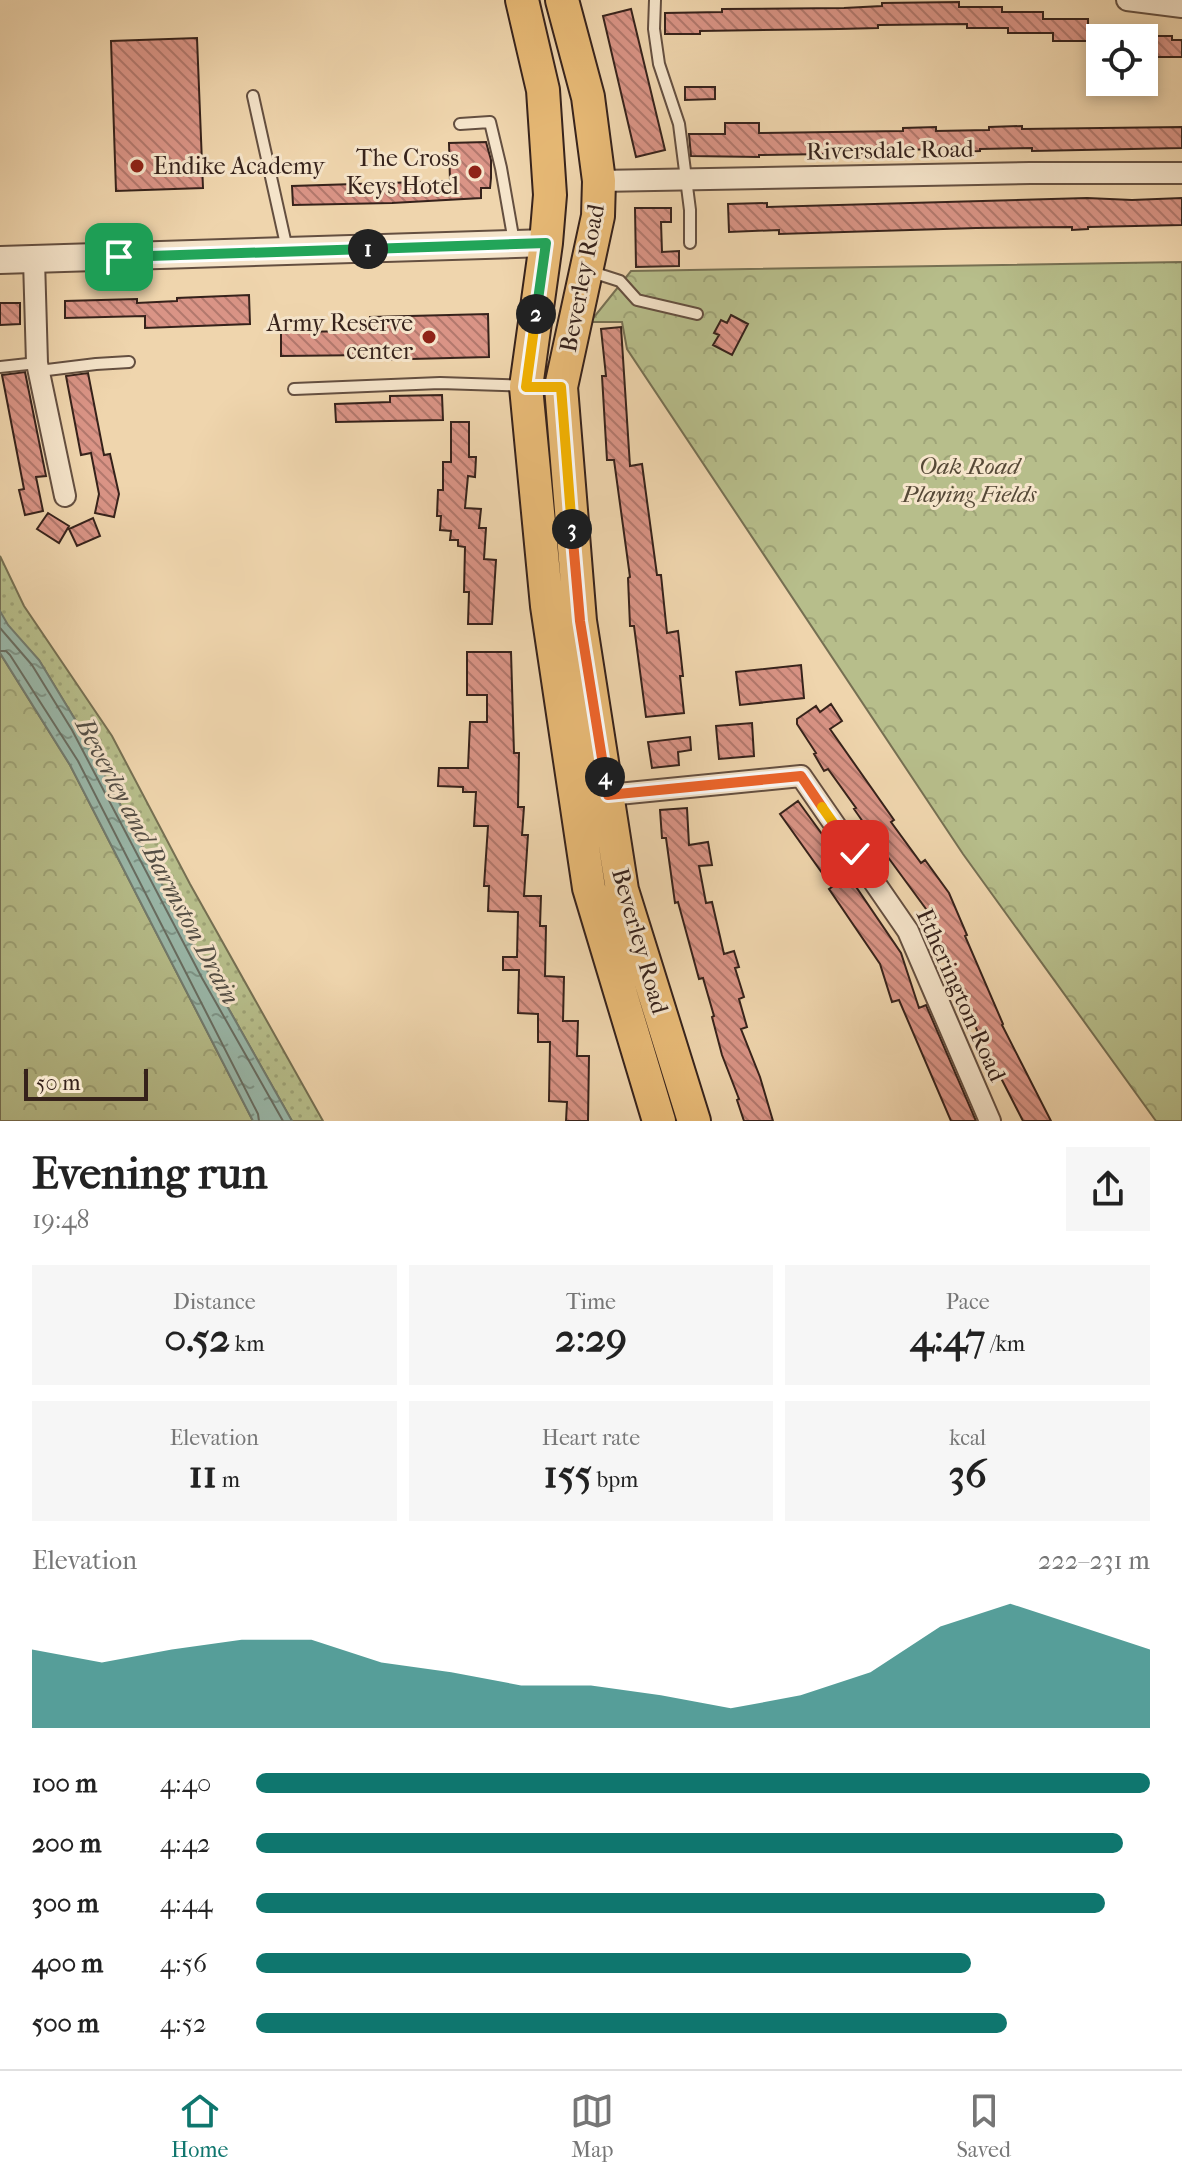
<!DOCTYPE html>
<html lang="en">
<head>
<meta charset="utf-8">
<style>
	body { margin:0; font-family:"IM FELL French Canon",serif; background:#f6f6f6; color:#222; height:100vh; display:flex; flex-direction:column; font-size:30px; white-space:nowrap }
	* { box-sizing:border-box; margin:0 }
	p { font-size:26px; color:#767676 }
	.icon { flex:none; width:44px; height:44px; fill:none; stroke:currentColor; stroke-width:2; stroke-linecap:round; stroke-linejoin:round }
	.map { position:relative; height:1121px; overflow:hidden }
	.details { display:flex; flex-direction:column; background:#fff; flex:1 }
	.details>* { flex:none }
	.fabs { position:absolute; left:1086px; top:24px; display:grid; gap:16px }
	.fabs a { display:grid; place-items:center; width:72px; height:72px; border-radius:0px; background:#fff; box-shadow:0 4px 12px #0003; font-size:40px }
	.scale { position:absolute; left:24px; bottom:20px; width:124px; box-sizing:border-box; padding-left:8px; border:4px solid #36221b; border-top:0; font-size:22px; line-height:28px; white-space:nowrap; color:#36221b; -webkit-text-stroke:6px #f5e4ca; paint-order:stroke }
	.pin { position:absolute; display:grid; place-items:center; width:68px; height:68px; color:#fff; margin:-34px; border-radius:16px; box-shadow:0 4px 12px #0006 }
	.km { position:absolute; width:40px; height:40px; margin:-20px; border-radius:50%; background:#222; color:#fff; font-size:22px; line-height:40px; text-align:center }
	.round { display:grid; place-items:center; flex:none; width:84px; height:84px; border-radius:0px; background:#f6f6f6 }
	.summary { display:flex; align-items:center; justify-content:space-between; height:136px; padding:0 32px }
	h1 { font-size:44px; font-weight:700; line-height:60px }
	.metrics { display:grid; grid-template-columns:repeat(3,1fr); gap:12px; height:136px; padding:8px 32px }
	.metrics div { display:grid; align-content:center; border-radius:0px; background:#f6f6f6; text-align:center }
	.metrics b { font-size:40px; font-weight:700 }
	.metrics small { font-size:22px; font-weight:400 }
	.metrics p { font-size:22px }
	.chart { height:224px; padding:16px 32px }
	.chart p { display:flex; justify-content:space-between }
	.chart svg { width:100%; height:144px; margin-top:8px; fill:#0f766e; opacity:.7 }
	ul { padding:0 32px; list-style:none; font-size:26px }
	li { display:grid; grid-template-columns:128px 96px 1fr; align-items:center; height:60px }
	li i { height:20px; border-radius:10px; background:#0f766e }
	.tabs { display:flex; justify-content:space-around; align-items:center; height:112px; border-top:2px solid #e0e0e0; background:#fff; font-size:22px; color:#767676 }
	.tabs a { display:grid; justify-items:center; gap:4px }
	.tabs .on { color:#0f766e }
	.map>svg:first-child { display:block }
</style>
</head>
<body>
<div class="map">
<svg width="1182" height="1121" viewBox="0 0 1182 1121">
	<defs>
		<pattern id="grass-dots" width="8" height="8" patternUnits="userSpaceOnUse" patternTransform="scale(2)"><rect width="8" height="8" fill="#b7be8b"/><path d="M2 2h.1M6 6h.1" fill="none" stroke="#9ea377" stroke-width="1.8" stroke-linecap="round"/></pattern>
		<pattern id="park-crowns" width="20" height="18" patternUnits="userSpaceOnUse" patternTransform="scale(2)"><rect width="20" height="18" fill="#b7be8b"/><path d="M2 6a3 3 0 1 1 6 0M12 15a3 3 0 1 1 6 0" fill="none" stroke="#9ea377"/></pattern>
		<pattern id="water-ripples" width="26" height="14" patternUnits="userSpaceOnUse" patternTransform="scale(2)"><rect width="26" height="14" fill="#9ab9ab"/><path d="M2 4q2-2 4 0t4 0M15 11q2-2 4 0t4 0" fill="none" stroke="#7e968a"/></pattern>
		<pattern id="building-back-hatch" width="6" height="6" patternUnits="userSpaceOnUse" patternTransform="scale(2)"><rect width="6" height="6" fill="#da9486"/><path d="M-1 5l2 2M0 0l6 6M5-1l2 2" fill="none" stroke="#b2786d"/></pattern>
	</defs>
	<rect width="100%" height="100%" fill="#efd5ad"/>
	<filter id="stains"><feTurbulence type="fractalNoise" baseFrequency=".0025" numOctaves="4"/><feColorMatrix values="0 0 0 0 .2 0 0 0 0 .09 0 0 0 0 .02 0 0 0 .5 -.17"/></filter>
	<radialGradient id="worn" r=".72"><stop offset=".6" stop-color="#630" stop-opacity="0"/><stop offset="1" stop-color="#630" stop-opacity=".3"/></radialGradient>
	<path fill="url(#grass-dots)" stroke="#767053" stroke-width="2" d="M 0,556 L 24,606 L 112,736 L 190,884 L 323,1121 L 292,1121 L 209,974 L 79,726 L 39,660 L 6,624 L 0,613 Z"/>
	<path fill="url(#park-crowns)" stroke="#767053" stroke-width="2" d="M 1182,262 L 1182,1121 L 1156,1121 L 963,854 L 627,349 L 622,322 L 590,322 L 631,271 Z
		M 0,653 L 70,765 L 253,1121 L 0,1121 Z"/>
	<path fill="url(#water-ripples)" stroke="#727d71" stroke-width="2" d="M 0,611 L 8,625 L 39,660 L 79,726 L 209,974 L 292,1121 L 253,1121 L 70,765 L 0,653 Z"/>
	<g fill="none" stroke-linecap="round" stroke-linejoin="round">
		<path stroke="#686e63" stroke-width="2" d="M 0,628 L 32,665 L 72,730 L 202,978 L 283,1121
			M 0,651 L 6,651 L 10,655 L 78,761 L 258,1114 L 259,1121"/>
	</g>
	<path fill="url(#building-back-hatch)" stroke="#36221b" stroke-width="2" d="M 959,2 L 959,7 L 1002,7 L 1002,12 L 1043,12 L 1043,19 L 1088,19 L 1088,28 L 1100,28 L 1100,41 L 1053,41 L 1053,33 L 1008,33 L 1008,28 L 967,28 L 967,24 L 878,25 L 878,28 L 839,29 L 700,31 L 700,34 L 665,34 L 665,13 L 722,12 L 722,9 L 844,8 L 882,6 L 882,3 Z
		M 631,9 L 665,150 L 636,157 L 603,16 Z
		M 1144,36 L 1172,36 L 1172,40 L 1182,40 L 1182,57 L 1144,57 Z
		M 197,38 L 203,188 L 116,191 L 111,41 Z
		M 685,87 L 715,87 L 715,99 L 685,100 Z
		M 725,123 L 759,123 L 759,133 L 903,131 L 903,128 L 936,127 L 936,131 L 989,130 L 989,127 L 1022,126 L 1022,129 L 1182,127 L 1182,148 L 1032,151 L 1032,148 L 980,149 L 980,151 L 947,152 L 947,149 L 892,150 L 892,153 L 759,155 L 759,157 L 691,156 L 689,134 L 725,134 Z
		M 486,142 L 491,160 L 491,178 L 490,188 L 481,188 L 481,198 L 392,203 L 293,205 L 292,186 L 450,181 L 449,143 Z
		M 1087,198 L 1132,200 L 1182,198 L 1182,225 L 1088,227 L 1088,229 L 1072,230 L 1072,227 L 976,228 L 779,234 L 779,230 L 729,232 L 728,204 L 767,203 L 767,207 Z
		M 635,208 L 671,208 L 671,222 L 661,222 L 662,252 L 679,251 L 679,266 L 636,267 Z
		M 249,295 L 250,324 L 145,328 L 145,316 L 65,318 L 65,301 L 137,299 L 137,303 L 177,301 L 177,298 Z
		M 0,303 L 20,303 L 20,324 L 0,325 Z
		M 488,314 L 489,357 L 371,360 L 371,355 L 281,356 L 281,332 L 370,331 L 370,317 Z
		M 731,315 L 748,324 L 732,355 L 713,345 L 719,335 L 714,333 L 721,320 L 727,323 Z
		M 621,327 L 630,466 L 642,464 L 657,575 L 661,575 L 667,633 L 678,631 L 683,676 L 680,676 L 684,713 L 646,717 L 634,626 L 630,626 L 628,578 L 630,577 L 614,460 L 607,460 L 602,376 L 606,376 L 601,329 Z
		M 25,372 L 46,476 L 36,477 L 43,511 L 25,515 L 19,490 L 24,489 L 2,375 Z
		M 88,373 L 104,455 L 110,454 L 119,494 L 114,517 L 95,513 L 99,494 L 91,453 L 81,455 L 66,376 Z
		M 442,395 L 443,420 L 336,422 L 335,404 L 390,402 L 390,396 Z
		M 451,422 L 469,422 L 469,457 L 476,457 L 475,477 L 468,476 L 465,508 L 481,509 L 479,528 L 486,528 L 484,559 L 496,560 L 492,624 L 468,624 L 469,592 L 464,592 L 465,547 L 458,546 L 458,540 L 450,540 L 451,531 L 440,530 L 441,516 L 437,516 L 438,490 L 443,490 L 443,462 L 451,462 Z
		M 48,513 L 69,526 L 59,543 L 37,529 Z
		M 93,518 L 100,536 L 77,546 L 69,529 Z
		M 467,652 L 511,652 L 514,753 L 519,753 L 518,807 L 524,807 L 522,835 L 528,835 L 524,896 L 541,896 L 540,926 L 546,926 L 545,976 L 564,977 L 563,1021 L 578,1021 L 577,1056 L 589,1056 L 588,1121 L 566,1121 L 567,1102 L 549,1101 L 550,1042 L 538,1042 L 538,1014 L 518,1013 L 519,970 L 503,970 L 503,957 L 517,957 L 518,912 L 488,911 L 489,886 L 484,886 L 488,826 L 474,826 L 476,792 L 463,792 L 463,787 L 438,786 L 439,768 L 468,768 L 470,722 L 487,722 L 487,695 L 467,695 Z
		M 801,665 L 804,698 L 740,705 L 736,672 Z
		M 831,704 L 842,721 L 830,729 L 894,820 L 891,822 L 921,863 L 925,860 L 949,893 L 967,935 L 965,936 L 1003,1024 L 1002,1025 L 1051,1121 L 1023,1121 L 979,1035 L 926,909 L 879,845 L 854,809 L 856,808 L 828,769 L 824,771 L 814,754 L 816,753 L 797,724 L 797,719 L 816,706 L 820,712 Z
		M 752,723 L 754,756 L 719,759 L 716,726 Z
		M 690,737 L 691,750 L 678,752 L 679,765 L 652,768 L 648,742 Z
		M 798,801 L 848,870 L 846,872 L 901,953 L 919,1008 L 926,1005 L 976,1121 L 951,1121 L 899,1000 L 892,1002 L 880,964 L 829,889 L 832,887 L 780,814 Z
		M 687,808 L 689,845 L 708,842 L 712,865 L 699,866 L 706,903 L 712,902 L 724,954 L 734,951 L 739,967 L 735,968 L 744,997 L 739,999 L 747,1027 L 741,1029 L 760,1077 L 773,1121 L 744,1121 L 737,1100 L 739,1099 L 722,1055 L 712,1017 L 714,1016 L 703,978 L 699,979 L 678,902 L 675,903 L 666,838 L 662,838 L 660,810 Z"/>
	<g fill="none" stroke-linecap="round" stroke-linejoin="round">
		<g stroke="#644f40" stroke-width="14">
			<path id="service" d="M 655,0 L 654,29 L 659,64 L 679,124 L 690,210 L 690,243
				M 253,96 L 287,249
				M 460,124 L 490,122 L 501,168 L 514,242
				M 592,272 L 620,281 L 637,300 L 697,314
				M 0,367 L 37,363
				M 39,371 L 96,364 L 129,362
				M 294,389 L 440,383 L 559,387"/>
		</g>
		<g stroke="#644f40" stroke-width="24">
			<path id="minor" d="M 1127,0 L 1182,7
				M 599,181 L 1030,173 L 1182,173
				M 34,260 L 37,363 L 65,496
				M 608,795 L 801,776 L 908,931 L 990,1121"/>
		</g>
		<g stroke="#644f40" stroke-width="30">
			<path id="tertiary" d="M 0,260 L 546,243"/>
		</g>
		<g stroke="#36221b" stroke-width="36">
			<path id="primary" d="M 522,0 L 543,90 L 550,195 L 546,243 L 526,387 L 547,606 L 589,888 L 659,1121
				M 562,0 L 588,97 L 599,181 L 598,216 L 561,387 L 580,621 L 622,890 L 694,1121"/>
		</g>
		<use href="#service" stroke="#f5e4ca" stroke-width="10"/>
		<use href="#minor" stroke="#f5e4ca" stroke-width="20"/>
		<use href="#tertiary" stroke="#f5e4ca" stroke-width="26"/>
		<use href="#primary" stroke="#e8ba76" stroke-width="32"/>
	</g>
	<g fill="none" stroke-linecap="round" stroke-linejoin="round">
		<g stroke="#fff" stroke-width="16">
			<path id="split-1" d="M 119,257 L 368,249"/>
		</g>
		<g stroke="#fff" stroke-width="16">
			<path id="split-2" d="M 368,249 L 546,243 L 536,314"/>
		</g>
		<g stroke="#fff" stroke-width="16">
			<path id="split-3" d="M 536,314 L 526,387 L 561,387 L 572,529"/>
		</g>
		<g stroke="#fff" stroke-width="16">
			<path id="split-4" d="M 572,529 L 580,621 L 605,777"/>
		</g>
		<g stroke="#fff" stroke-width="16">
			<path id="split-5" d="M 605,777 L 608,795 L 801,776 L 822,807"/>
		</g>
		<g stroke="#fff" stroke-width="16">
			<path id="split-6" d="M 822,807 L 855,854"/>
		</g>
		<use href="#split-1" stroke="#22a559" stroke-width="10"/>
		<use href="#split-2" stroke="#22a559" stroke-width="10"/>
		<use href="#split-3" stroke="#f5b400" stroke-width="10"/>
		<use href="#split-4" stroke="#f0652b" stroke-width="10"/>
		<use href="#split-5" stroke="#f0652b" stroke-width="10"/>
		<use href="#split-6" stroke="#f5b400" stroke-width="10"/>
	</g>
	<g fill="#8f2418" stroke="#f5e4ca" stroke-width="3">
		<circle cx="137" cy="166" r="8"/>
		<circle cx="475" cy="172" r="8"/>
		<circle cx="429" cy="337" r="8"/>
	</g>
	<g text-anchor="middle" stroke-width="6" stroke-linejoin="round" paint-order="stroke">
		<g font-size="24" fill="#36221b" stroke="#f5e4ca">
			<text transform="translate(890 150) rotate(-1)" y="8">Riversdale Road</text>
			<text transform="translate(582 278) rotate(-79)" y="8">Beverley Road</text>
			<text transform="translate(640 941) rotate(74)" y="8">Beverley Road</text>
			<text transform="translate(961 995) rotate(66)" y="8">Etherington Road</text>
		</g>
		<g font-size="24" fill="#36221b" stroke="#f5e4ca" text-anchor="end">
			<text x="459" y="166">The Cross<tspan x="459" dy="28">Keys Hotel</tspan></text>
			<text x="153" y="174" text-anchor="start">Endike Academy</text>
			<text x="413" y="331">Army Reserve<tspan x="413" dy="28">center</tspan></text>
		</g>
		<g font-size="24" font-style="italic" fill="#564937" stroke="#f5e4ca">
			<text x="969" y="474">Oak Road<tspan x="969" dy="28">Playing Fields</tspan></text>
		</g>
		<g font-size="26" font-style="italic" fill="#544f46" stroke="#f5e4ca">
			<text transform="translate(158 861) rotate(62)" y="9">Beverley and Barmston Drain</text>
		</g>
	</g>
	<rect width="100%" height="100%" filter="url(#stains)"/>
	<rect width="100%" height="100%" fill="url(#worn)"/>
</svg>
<div class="fabs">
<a><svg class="icon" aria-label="locate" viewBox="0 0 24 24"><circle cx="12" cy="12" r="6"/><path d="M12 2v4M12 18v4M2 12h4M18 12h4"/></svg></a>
</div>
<div class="scale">50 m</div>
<div class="pin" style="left:119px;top:257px;background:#1e9e55"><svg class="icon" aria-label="arrive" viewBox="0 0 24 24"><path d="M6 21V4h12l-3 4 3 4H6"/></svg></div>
<div class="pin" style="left:855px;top:854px;background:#d93025"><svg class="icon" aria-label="check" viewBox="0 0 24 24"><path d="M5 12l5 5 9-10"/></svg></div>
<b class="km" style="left:368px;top:249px">1</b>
<b class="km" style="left:536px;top:314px">2</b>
<b class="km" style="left:572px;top:529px">3</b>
<b class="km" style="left:605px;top:777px">4</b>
</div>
<section class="details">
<div class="summary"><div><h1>Evening run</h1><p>19:48</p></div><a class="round"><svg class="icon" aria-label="share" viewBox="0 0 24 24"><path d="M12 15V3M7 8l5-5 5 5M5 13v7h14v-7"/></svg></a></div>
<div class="metrics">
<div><p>Distance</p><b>0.52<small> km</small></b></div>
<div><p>Time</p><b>2:29</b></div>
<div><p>Pace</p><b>4:47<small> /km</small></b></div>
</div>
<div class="metrics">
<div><p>Elevation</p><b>11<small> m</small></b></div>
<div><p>Heart rate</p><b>155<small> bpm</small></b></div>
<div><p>kcal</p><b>36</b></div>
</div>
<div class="chart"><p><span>Elevation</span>222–231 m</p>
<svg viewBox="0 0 160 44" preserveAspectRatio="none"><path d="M0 44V20L10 24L20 20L30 17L40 17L50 24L60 27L70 31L80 31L90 34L100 38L110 34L120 27L130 13L140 6L150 13L160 20V44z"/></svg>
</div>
<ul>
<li><b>100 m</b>4:40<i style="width:100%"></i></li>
<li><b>200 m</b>4:42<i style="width:97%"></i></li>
<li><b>300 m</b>4:44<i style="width:95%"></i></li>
<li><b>400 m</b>4:56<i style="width:80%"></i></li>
<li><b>500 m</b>4:52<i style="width:84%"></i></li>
</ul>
</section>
<nav class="tabs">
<a class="on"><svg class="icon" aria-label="home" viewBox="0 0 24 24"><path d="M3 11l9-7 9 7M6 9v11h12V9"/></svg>Home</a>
<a><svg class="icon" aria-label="map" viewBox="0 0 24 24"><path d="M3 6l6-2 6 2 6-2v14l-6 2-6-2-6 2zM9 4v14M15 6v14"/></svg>Map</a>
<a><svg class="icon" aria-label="saved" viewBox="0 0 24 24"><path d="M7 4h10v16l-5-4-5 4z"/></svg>Saved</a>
</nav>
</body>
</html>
